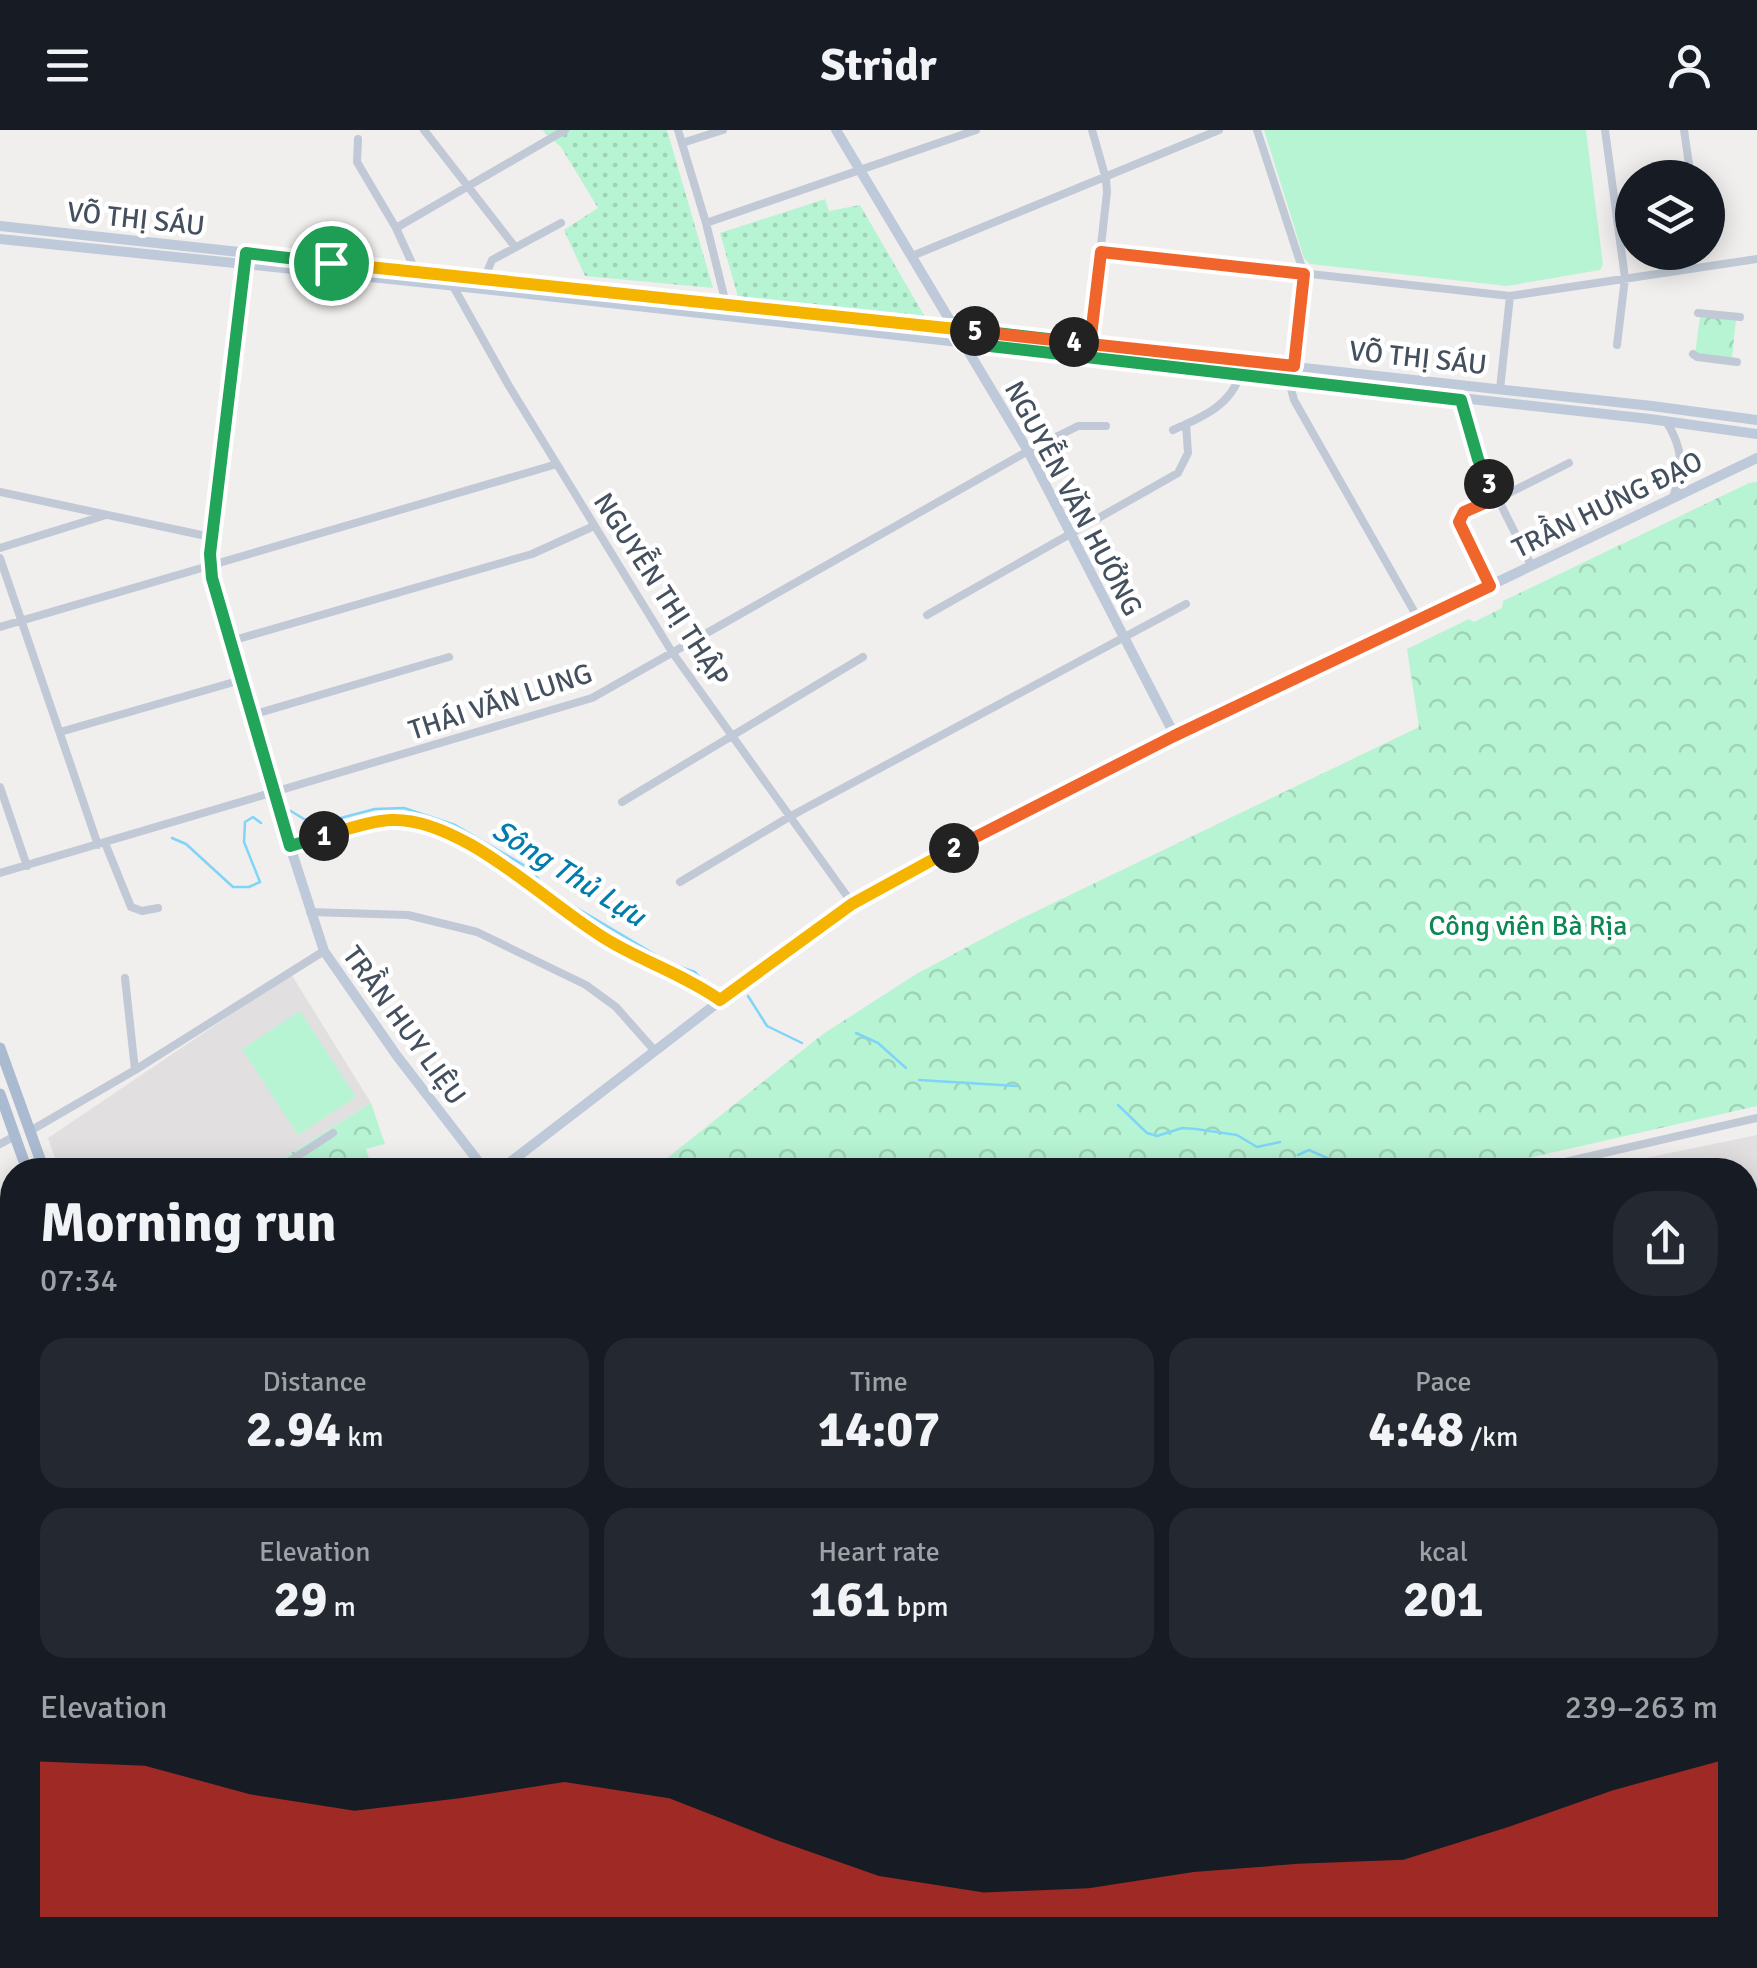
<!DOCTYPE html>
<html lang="en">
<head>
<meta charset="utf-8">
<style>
	body { margin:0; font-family:Signika,sans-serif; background:#242831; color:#f1f3f6; height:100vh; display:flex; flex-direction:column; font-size:38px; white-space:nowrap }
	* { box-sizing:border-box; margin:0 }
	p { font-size:32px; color:#9ea1a6 }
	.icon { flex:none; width:55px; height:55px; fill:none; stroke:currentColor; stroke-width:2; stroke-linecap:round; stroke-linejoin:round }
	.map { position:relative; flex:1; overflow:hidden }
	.sheet { position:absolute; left:0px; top:1028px; width:1758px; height:812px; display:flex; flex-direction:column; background:#171b24; border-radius:40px 40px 0 0; box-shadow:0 5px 25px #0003 }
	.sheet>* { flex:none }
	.tools { position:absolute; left:1615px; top:30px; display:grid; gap:20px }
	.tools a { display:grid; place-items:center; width:110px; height:110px; border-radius:50%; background:#171b24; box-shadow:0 5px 25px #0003; font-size:50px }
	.pin { position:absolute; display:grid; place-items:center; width:85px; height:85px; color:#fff; margin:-42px; border:5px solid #fff; border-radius:50%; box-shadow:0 2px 10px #0007 }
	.km { position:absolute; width:50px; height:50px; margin:-25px; border-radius:50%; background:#222; color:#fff; font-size:28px; line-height:50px; text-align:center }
	.round { display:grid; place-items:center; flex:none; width:105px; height:105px; border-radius:40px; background:#242831 }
	.summary { display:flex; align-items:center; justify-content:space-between; height:170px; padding:0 40px }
	h1 { font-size:55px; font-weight:700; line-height:75px }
	.figures { display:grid; grid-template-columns:repeat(3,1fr); gap:15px; height:170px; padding:10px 40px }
	.figures div { display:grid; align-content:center; border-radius:25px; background:#242831; text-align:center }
	.figures b { font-size:50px; font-weight:700 }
	.figures small { font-size:28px; font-weight:400 }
	.figures p { font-size:28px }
	.chart { height:280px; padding:20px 40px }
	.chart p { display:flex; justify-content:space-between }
	.chart svg { width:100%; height:180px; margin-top:10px; fill:#d93025; opacity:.7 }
	header { display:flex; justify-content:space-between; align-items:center; height:130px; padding:0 40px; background:#171b24; font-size:45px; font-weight:700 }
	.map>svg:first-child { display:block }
</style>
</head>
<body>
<header><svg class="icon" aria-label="menu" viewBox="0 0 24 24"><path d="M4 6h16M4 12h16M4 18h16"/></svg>Stridr<svg class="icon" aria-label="person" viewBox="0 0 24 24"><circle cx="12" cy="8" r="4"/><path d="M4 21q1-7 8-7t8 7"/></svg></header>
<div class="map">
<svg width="1757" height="1838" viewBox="0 0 1757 1838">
	<defs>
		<pattern id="grass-dots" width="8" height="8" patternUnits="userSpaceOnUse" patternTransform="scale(2.5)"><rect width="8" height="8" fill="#b7f4d3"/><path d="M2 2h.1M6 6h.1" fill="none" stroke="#9fd3b8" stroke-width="1.8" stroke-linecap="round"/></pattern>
		<pattern id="forest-crowns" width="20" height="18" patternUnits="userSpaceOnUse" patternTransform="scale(2.5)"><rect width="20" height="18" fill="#b7f4d3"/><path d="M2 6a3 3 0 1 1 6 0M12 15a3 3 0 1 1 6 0" fill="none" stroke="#9fd3b8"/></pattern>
		<pattern id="wetland-marsh" width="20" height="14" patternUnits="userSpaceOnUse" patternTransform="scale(2.5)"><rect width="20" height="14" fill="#b7f4d3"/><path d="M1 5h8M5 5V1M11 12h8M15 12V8" fill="none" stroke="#9fd3b8"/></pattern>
	</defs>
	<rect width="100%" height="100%" fill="#f1eeee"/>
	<path fill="#e2dfe0" d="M 291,844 L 371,973 L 264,1040 L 59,1040 L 48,1008 Z
		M 1757,1005 L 1757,1723 L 1745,1722 L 1745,1040 L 1588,1040 Z"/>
	<path fill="url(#grass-dots)" d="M 542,0 L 667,0 L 713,158 L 585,146 L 564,100 L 598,78 L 561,17 Z
		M 825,69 L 829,81 L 860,75 L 929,194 L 738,167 L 720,103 Z"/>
	<path fill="url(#forest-crowns)" d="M 1700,187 L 1736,190 L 1732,228 L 1695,224 Z
		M 1757,352 L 1757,976 L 1475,1040 L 652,1040 L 823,904 L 918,843 L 1018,790 L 1419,597 L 1407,519 L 1469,489 L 1474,492 L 1502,478 L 1503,471 L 1749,353 Z
		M 371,973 L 385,1014 L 366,1019 L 373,1040 L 264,1040 Z"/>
	<path fill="url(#wetland-marsh)" d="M 752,1828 L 833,1828 L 839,1838 L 729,1838 Z"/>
	<path fill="#b7f4d3" d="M 1264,0 L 1586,0 L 1603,135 L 1600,140 L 1507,156 L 1310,134 L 1304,128 Z
		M 300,881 L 356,967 L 298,1005 L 242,919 Z"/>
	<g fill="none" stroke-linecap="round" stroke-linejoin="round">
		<path stroke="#7ed5f7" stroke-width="2.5" d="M 289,680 L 314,695 L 375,679 L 404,678 L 455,695 L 532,740 L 543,756 L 575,777 L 671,834 L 695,842 L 707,855
			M 172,708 L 186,714 L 233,757 L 249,757 L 260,752 L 244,712 L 245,692 L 253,687 L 261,693
			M 748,866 L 767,896 L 802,913
			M 856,903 L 878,913 L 906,938
			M 919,950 L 1017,956
			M 1118,975 L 1147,1003 L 1157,1006 L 1182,998 L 1196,999 L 1237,1005 L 1257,1017 L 1280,1012
			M 1298,1025 L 1309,1020 L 1345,1036"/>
		<path stroke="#c0c9d5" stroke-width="8" d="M 424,0 L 515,117
			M 678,0 L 706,93 L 727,178
			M 1257,0 L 1304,144 L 1294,237
			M 1605,0 L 1625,148 L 1617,215
			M 1684,0 L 1691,48
			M 358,9 L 357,32 L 396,98
			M 682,13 L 723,0
			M 706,93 L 976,0
			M 1101,121 L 1510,166 L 1757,129
			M 912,126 L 1219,0
			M 416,142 L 396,98 L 565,0
			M 485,147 L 492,130 L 561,93
			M 453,156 L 509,256 L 672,522 L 852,773
			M 1698,183 L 1740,187
			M 1090,214 L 1107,62 L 1106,49 L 1092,0
			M 1693,224 L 1697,227 L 1737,232
			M 1289,251 L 1294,270 L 1419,490
			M 1500,259 L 1510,166
			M 1461,270 L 1478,329 L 1531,435
			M 1666,291 C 1683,318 1684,338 1673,367
			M 1173,300 C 1202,287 1230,276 1240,245
			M 0,362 L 211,407
			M 0,418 L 106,385
			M 0,428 L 98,715
			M 1490,456 L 1461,397 L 1461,387 L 1569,333
			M 927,485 L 1178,343 L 1188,323 L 1186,294
			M 0,497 L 557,334
			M 231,511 L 532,424 L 594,396
			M 252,585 L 449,527
			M 60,602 L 241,550
			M 0,657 L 27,736
			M 622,672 L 863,527
			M 105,713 L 131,777 L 142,781 L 158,778
			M 290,716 C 322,707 359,690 394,690 C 468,690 550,778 612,813 C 648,833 686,846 721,870
			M 0,743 L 592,568 L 1028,321 L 1078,296 L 1106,296
			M 680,752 L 789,687 L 1186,474
			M 310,782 L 408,785 L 477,802 L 586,855 L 616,877 L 654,920
			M 125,848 L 135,940
			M 30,1001 L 135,940 L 324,821
			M 0,1014 L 15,1006
			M 276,1040 L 333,1003
			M 1530,1040 L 1757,988
			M 0,1292 L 12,1296
			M 0,1452 L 12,1483
			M 0,1806 L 12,1804
			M 78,1828 L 79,1838
			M 405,1828 L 406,1838
			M 908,1828 L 914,1838
			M 1340,1828 L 1341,1838
			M 1507,1828 L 1509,1838"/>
		<path stroke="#becada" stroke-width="10" d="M 836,0 L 1028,321 L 1175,606
			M 0,96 L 1652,276 L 1757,290
			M 0,109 L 438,154 L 1650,289 L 1757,304
			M 245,129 L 211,407 L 212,449 L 276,673 L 324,821 L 397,926 L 485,1040
			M 500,1040 L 811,801 L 880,757 L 1175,606 L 1757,328
			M 0,1363 L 12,1357
			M 1745,1738 L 1757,1739
			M 0,1740 L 12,1740
			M 1059,1828 L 1060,1838
			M 1093,1828 L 1094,1838"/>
		<path stroke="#aabbd1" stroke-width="11" d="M 0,918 L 44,1040
			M 0,964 L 27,1040
			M 303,1828 L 304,1838
			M 319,1828 L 320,1838"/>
	</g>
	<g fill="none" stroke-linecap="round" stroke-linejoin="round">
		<g stroke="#fff" stroke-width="20">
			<path id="split-1" d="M 324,706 L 290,716 L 212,448 L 210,424 L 246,123 L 331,133"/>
		</g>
		<g stroke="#fff" stroke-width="20">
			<path id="split-2" d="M 324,706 C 346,700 368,691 391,690 C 464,687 551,778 611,812 C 647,833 686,846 720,870 L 852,774 L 954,718"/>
		</g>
		<g stroke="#fff" stroke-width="20">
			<path id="split-3" d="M 954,718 L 1174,606 L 1490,456 L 1459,392 L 1464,382 L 1496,368 L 1489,354"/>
		</g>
		<g stroke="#fff" stroke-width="20">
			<path id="split-4" d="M 1074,212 L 954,198 L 963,213 L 1461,270 L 1478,329 L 1489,354"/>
		</g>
		<g stroke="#fff" stroke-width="20">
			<path id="split-5" d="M 975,201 L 989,203 L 1294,236 L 1304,144 L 1101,122 L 1090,214 L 1074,212"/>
		</g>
		<g stroke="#fff" stroke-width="20">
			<path id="split-6" d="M 331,133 L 975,201"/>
		</g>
		<use href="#split-1" stroke="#22a559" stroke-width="12"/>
		<use href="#split-2" stroke="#f5b400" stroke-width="12"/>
		<use href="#split-3" stroke="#f0652b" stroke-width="12"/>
		<use href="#split-4" stroke="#22a559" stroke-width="12"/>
		<use href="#split-5" stroke="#f0652b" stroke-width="12"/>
		<use href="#split-6" stroke="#f5b400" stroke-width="12"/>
	</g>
	<g text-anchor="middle" stroke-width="9" stroke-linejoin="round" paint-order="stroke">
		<g font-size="28" fill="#44505e" stroke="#fff">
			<text transform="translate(136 88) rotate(6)" y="10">VÕ THỊ SÁU</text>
			<text transform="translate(1418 227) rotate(6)" y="10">VÕ THỊ SÁU</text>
			<text transform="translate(1074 368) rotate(62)" y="10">NGUYỄN VĂN HƯỞNG</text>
			<text transform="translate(1607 374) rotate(-26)" y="10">TRẦN HƯNG ĐẠO</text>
			<text transform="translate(662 459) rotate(57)" y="10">NGUYỄN THỊ THẬP</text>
			<text transform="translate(500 571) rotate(-18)" y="10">THÁI VĂN LUNG</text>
			<text transform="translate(405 895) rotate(54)" y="10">TRẦN HUY LIỆU</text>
		</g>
		<g font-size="28" fill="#0c8852" stroke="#fff">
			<text x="1528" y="805">Công viên Bà Rịa</text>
		</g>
		<g font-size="30" font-style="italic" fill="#017dad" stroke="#fff">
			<text transform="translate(569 743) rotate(32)" y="10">Sông Thủ Lựu</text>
		</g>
	</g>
</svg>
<div class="tools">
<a><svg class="icon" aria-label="layers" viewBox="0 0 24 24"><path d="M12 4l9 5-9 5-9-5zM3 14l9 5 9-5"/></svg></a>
</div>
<div class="pin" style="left:331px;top:133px;background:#1e9e55"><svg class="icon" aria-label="arrive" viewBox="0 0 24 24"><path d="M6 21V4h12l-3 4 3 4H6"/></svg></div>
<b class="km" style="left:324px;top:706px">1</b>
<b class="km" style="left:954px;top:718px">2</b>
<b class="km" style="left:1489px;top:354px">3</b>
<b class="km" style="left:1074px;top:212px">4</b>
<b class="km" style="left:975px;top:201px">5</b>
<section class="sheet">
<div class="summary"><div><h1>Morning run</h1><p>07:34</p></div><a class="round"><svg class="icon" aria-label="share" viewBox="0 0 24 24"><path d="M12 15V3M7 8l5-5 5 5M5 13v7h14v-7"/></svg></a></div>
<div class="figures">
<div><p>Distance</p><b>2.94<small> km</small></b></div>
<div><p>Time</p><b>14:07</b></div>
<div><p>Pace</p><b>4:48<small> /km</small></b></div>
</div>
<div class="figures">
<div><p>Elevation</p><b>29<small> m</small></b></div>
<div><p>Heart rate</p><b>161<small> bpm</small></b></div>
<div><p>kcal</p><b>201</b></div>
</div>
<div class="chart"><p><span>Elevation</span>239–263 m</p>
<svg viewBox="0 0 160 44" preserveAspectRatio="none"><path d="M0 44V6L10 7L20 14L30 18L40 15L50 11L60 15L70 25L80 34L90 38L100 37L110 33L120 31L130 30L140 22L150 13L160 6V44z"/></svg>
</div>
</section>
</div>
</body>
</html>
